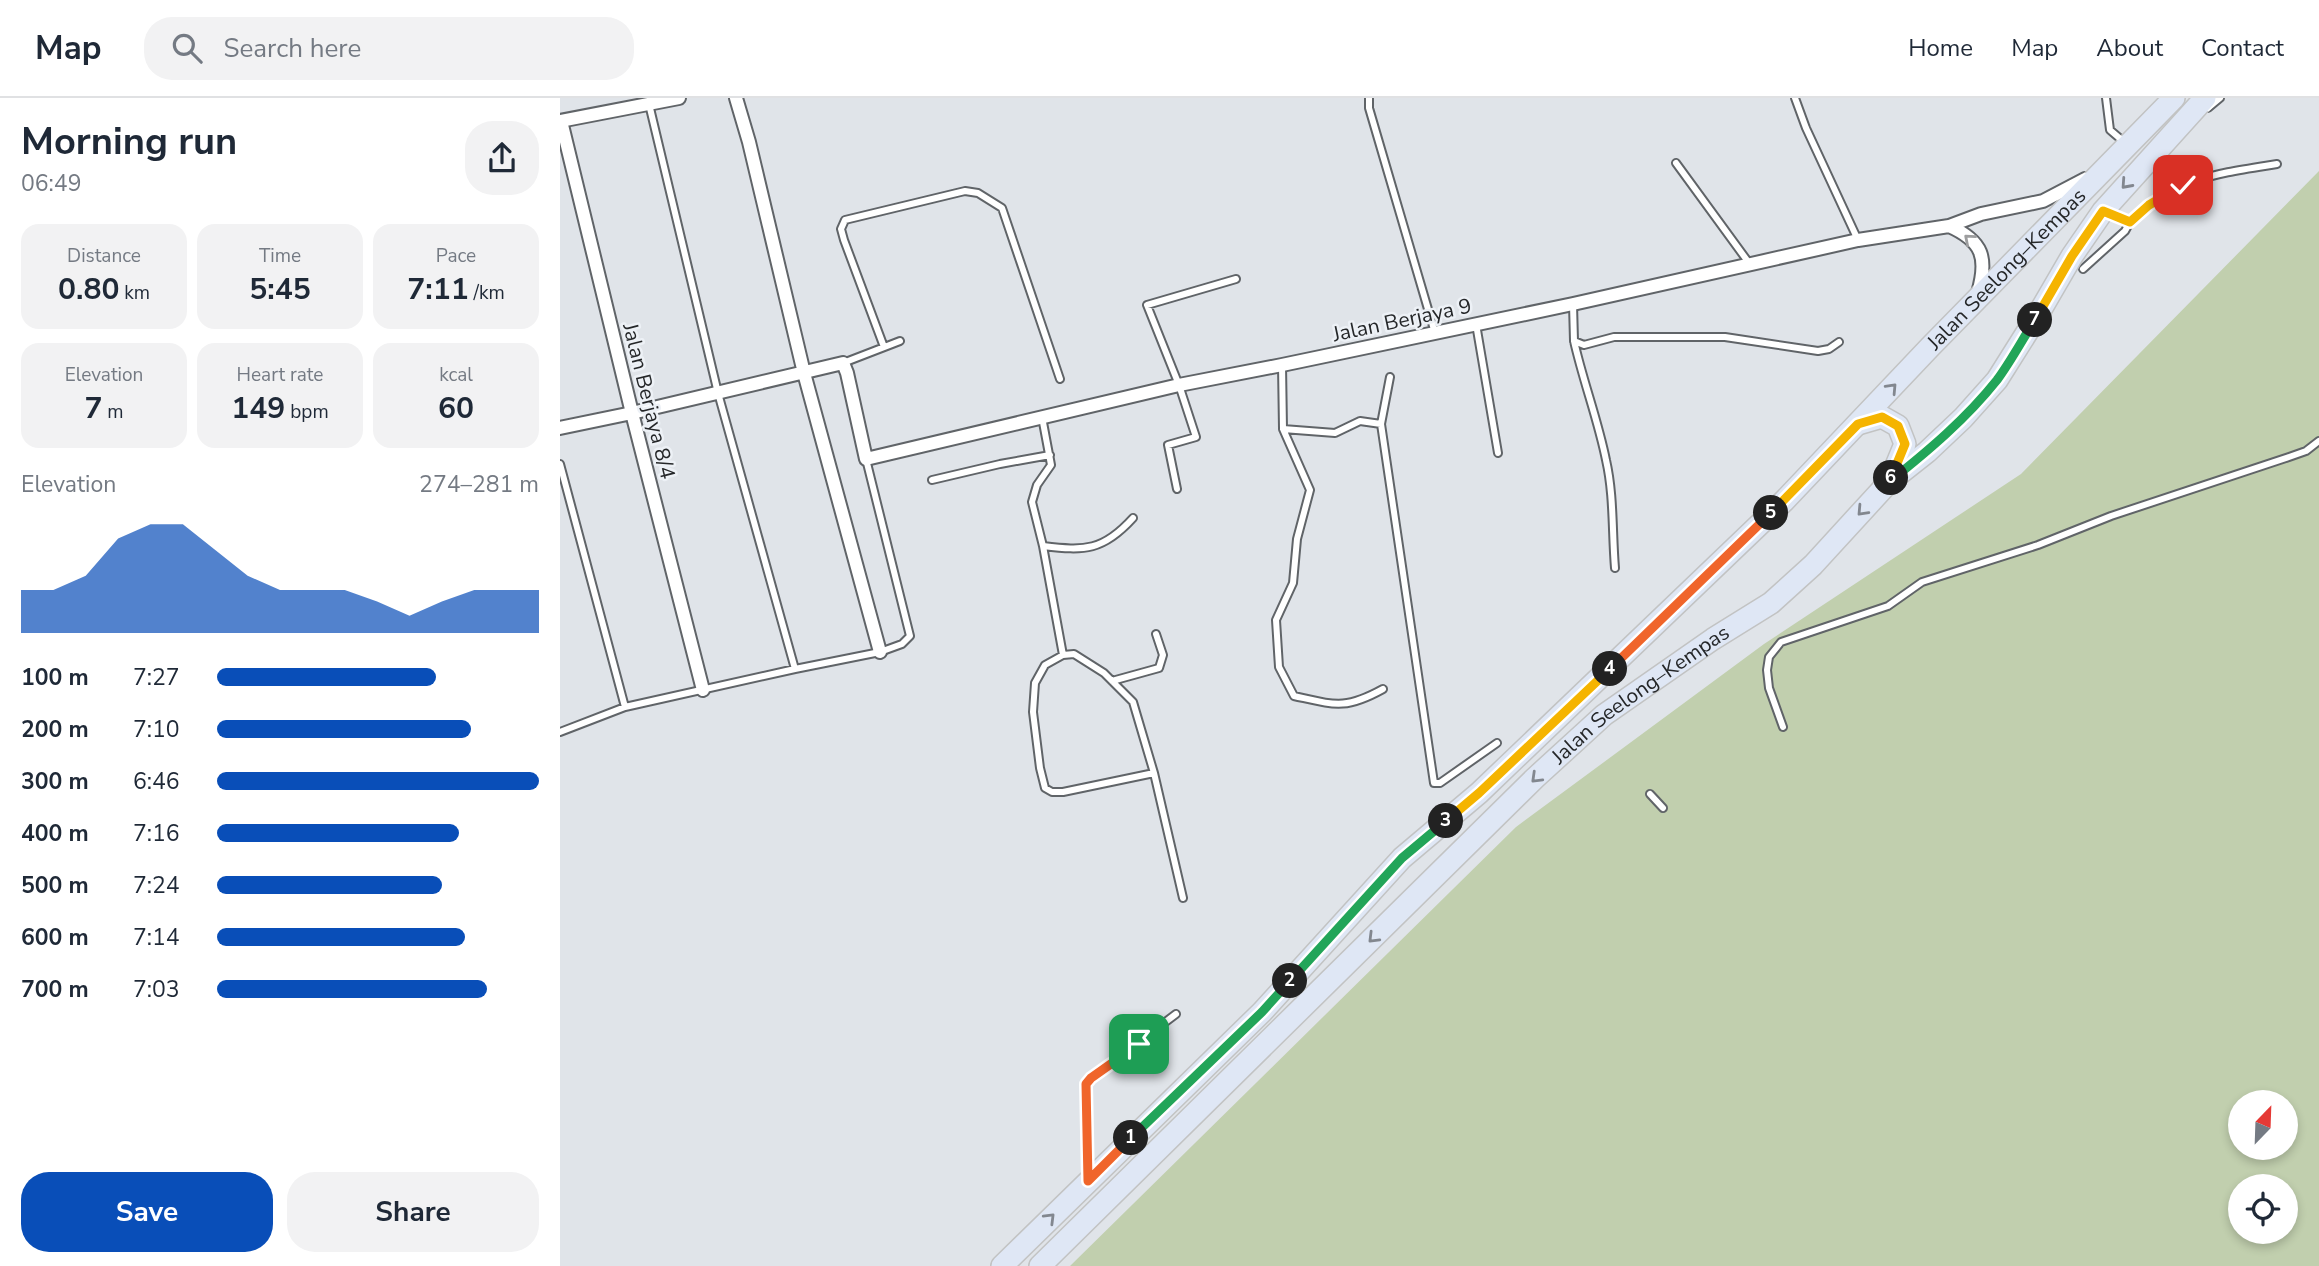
<!DOCTYPE html>
<html lang="en">
<head>
<meta charset="utf-8">
<style>
	body { margin:0; font-family:"Nunito Sans",sans-serif; background:#f2f2f3; color:#1f2937; height:100vh; display:flex; flex-direction:column; font-size:26px; white-space:nowrap }
	* { box-sizing:border-box; margin:0 }
	p { font-size:23px; color:#747a83 }
	.icon { flex:none; width:38px; height:38px; fill:none; stroke:currentColor; stroke-width:2; stroke-linecap:round; stroke-linejoin:round }
	.map { position:relative; flex:1; overflow:hidden }
	.panel { display:flex; flex-direction:column; background:#fff; width:560px }
	.panel>* { flex:none }
	.needle { width:46px; rotate:23deg }
	.controls { position:absolute; left:1668px; top:992px; display:grid; gap:14px }
	.controls a { display:grid; place-items:center; width:70px; height:70px; border-radius:50%; background:#fff; box-shadow:0 4px 10px #0003; font-size:35px }
	.pin { position:absolute; display:grid; place-items:center; width:60px; height:60px; color:#fff; margin:-30px; border-radius:14px; box-shadow:0 4px 10px #0006 }
	.km { position:absolute; width:35px; height:35px; margin:-18px; border-radius:50%; background:#222; color:#fff; font-size:19px; line-height:35px; text-align:center }
	.round { display:grid; place-items:center; flex:none; width:74px; height:74px; border-radius:28px; background:#f2f2f3 }
	.overview { display:flex; align-items:center; justify-content:space-between; height:119px; padding:0 21px }
	h1 { font-size:38px; font-weight:700; line-height:52px }
	.figures { display:grid; grid-template-columns:repeat(3,1fr); gap:10px; height:119px; padding:7px 21px }
	.figures div { display:grid; align-content:center; border-radius:18px; background:#f2f2f3; text-align:center }
	.figures b { font-size:30px; font-weight:700 }
	.figures small { font-size:19px; font-weight:400 }
	.figures p { font-size:19px }
	.chart { height:196px; padding:14px 21px }
	.chart p { display:flex; justify-content:space-between }
	.chart svg { width:100%; height:126px; margin-top:7px; fill:#094eb8; opacity:.7 }
	.cta { display:flex; gap:14px; margin-top:auto; padding:14px 21px }
	.cta a { flex:1; height:80px; border-radius:28px; background:#094eb8; color:#fff; font-size:28px; font-weight:700; line-height:80px; text-align:center }
	.cta a+a { background:#f2f2f3; color:#1f2937 }
	ul { padding:0 21px; list-style:none; font-size:23px }
	li { display:grid; grid-template-columns:112px 84px 1fr; align-items:center; height:52px }
	li i { height:18px; border-radius:9px; background:#094eb8 }
	header { display:flex; align-items:center; gap:42px; box-sizing:border-box; height:98px; padding:0 35px; background:#fff; border-bottom:2px solid #e0e1e3 }
	header strong { font-size:33px }
	nav { display:flex; gap:38px; margin-inline-start:auto; font-size:24px }
	.search { width:490px; height:63px; background:#f2f2f3; display:flex; align-items:center; gap:18px; box-sizing:border-box; padding:0 24px; border-radius:28px; color:#747a83; font-size:26px }
	main { display:flex; flex:1; min-height:0 }
	.map>svg:first-child { display:block }
</style>
</head>
<body>
<header>
<strong>Map</strong>
<div class="search"><svg class="icon" aria-label="search" viewBox="0 0 24 24"><circle cx="10" cy="10" r="6"/><path d="M15 15l6 6"/></svg>Search here</div>
<nav><a>Home</a><a>Map</a><a>About</a><a>Contact</a></nav>
</header>
<main>
<section class="panel">
<div class="overview"><div><h1>Morning run</h1><p>06:49</p></div><a class="round"><svg class="icon" aria-label="share" viewBox="0 0 24 24"><path d="M12 15V3M7 8l5-5 5 5M5 13v7h14v-7"/></svg></a></div>
<div class="figures">
<div><p>Distance</p><b>0.80<small> km</small></b></div>
<div><p>Time</p><b>5:45</b></div>
<div><p>Pace</p><b>7:11<small> /km</small></b></div>
</div>
<div class="figures">
<div><p>Elevation</p><b>7<small> m</small></b></div>
<div><p>Heart rate</p><b>149<small> bpm</small></b></div>
<div><p>kcal</p><b>60</b></div>
</div>
<div class="chart"><p><span>Elevation</span>274–281 m</p>
<svg viewBox="0 0 160 44" preserveAspectRatio="none"><path d="M0 44V29L10 29L20 24L30 11L40 6L50 6L60 15L70 24L80 29L90 29L100 29L110 33L120 38L130 33L140 29L150 29L160 29V44z"/></svg>
</div>
<ul>
<li><b>100 m</b>7:27<i style="width:68%"></i></li>
<li><b>200 m</b>7:10<i style="width:79%"></i></li>
<li><b>300 m</b>6:46<i style="width:100%"></i></li>
<li><b>400 m</b>7:16<i style="width:75%"></i></li>
<li><b>500 m</b>7:24<i style="width:70%"></i></li>
<li><b>600 m</b>7:14<i style="width:77%"></i></li>
<li><b>700 m</b>7:03<i style="width:84%"></i></li>
</ul>
<div class="cta"><a>Save</a><a>Share</a></div>
</section>
<div class="map">
<svg width="1759" height="1168" viewBox="0 0 1759 1168">
	<rect width="100%" height="100%" fill="#e0e4e9"/>
	<path fill="#c1cfae" fill-rule="evenodd" d="M 1759,73 L 1759,1168 L 510,1168 L 956,729 L 1204,546 L 1461,376 ZM 1680,1004 L 1726,1004 L 1726,1050 L 1680,1050 ZM 1680,1088 L 1726,1088 L 1726,1134 L 1680,1134 Z"/>
	<g fill="none" stroke-linecap="round" stroke-linejoin="round">
		<g stroke="#606468" stroke-width="10">
			<path id="service" d="M 809,0 L 809,10 L 875,235
				M 1235,0 L 1246,30 L 1298,142
				M 1546,0 L 1550,32 L 1564,44
				M 89,6 L 158,295 L 235,571
				M 1648,10 L 1660,0
				M 1116,65 L 1189,165
				M 1570,124 C 1620,79 1654,76 1717,66
				M 1523,171 L 1565,133 L 1570,124 L 1548,115
				M 1013,206 L 1014,243 L 1024,247 L 1054,239 L 1165,239 L 1258,253 L 1269,251 L 1279,244
				M 916,226 L 938,355
				M 1014,243 C 1023,283 1038,322 1046,362 C 1054,397 1052,434 1055,470
				M 324,249 L 284,142 L 281,131 L 285,122 L 405,93 L 418,95 L 442,110 L 500,281
				M 283,265 L 340,243
				M 722,267 L 723,331 L 775,335 L 800,323 L 821,326 L 874,685 L 880,685 L 937,645
				M 482,319 L 491,367 L 477,387 L 472,404 L 483,448 L 503,557
				M 821,326 L 830,279
				M 723,331 L 750,392 L 737,441 L 733,485 L 716,522 L 719,569 L 734,598 C 775,607 785,612 823,591
				M 0,366 L 65,609
				M 372,382 L 440,366 L 490,357
				M 617,391 L 608,347 L 636,339 L 619,287 L 587,207 L 676,181
				M 483,448 C 525,453 543,453 573,420
				M 552,583 L 599,570 L 603,557 L 596,536
				M 1223,629 L 1209,590 L 1207,572 L 1209,559 L 1221,544 L 1328,508 L 1362,484 L 1478,447 L 1551,418 L 1729,359 L 1746,353 L 1759,343
				M 0,634 L 65,609 L 235,571 L 320,554 L 342,546 L 350,538 L 306,361
				M 594,675 L 503,694 L 492,694 L 485,690 L 480,670 L 473,614 L 475,585 L 485,567 L 503,557 L 514,556 L 544,575 L 573,604 L 594,675 L 623,800
				M 1090,696 L 1103,710
				M 528,1077 L 526,986 L 531,980 L 616,916"/>
		</g>
		<g stroke="#606468" stroke-width="16">
			<path id="minor" d="M 176,0 L 189,44 L 244,275 L 320,554
				M 0,23 L 119,0
				M 1,23 L 72,315 L 143,592
				M 1418,195 C 1428,160 1423,143 1389,128 L 1421,116 L 1483,103 L 1525,81
				M 0,330 L 72,315 L 283,265 L 287,275 L 306,361 L 619,287 L 722,267 L 1013,206 L 1298,142 L 1389,128"/>
		</g>
		<g stroke="#c2c3c3" stroke-width="24">
			<g id="primary">
				<path d="M 1298,326 L 1322,319 L 1338,328 L 1345,346 L 1331,380"/>
				<path id="s1" d="M 442,1168 L 702,914 L 842,760 L 919,695 L 1224,403 L 1370,249 L 1614,0"/>
				<path id="s2" d="M 480,1168 L 975,680 L 1044,617 L 1153,541 L 1211,505 L 1253,467 L 1329,384 L 1367,354 L 1403,320 L 1437,282 L 1476,220 L 1512,158 L 1543,113 L 1645,0"/>
			</g>
		</g>
		<use href="#service" stroke="#fff" stroke-width="6"/>
		<use href="#minor" stroke="#fff" stroke-width="12"/>
		<use href="#primary" stroke="#dfe7f5" stroke-width="21"/>
	</g>
	<defs><path id="oneway-chevron" d="M-2-3.5L2.5 0L-2 3.5" fill="none" stroke-width="1.6" stroke-linecap="round" stroke-linejoin="round" transform="scale(1.75)"/></defs>
	<g stroke="#82878f">
		<use href="#oneway-chevron" transform="translate(1566 86) rotate(132)"/>
		<use href="#oneway-chevron" transform="translate(1332 290) rotate(-47)"/>
		<use href="#oneway-chevron" transform="translate(1302 413) rotate(133)"/>
		<use href="#oneway-chevron" transform="translate(976 680) rotate(136)"/>
		<use href="#oneway-chevron" transform="translate(813 840) rotate(135)"/>
		<use href="#oneway-chevron" transform="translate(490 1120) rotate(-45)"/>
	</g>
	<use stroke="#9d9e9f" href="#oneway-chevron" transform="translate(1409 141) rotate(-139)"/>
	<g fill="none" stroke-linecap="round" stroke-linejoin="round">
		<g stroke="#fff" stroke-width="14">
			<path id="split-1" d="M 571,1040 L 528,1083 L 526,986 L 531,980 L 579,946"/>
		</g>
		<g stroke="#fff" stroke-width="14">
			<path id="split-2" d="M 571,1040 L 702,914 L 730,883"/>
		</g>
		<g stroke="#fff" stroke-width="14">
			<path id="split-3" d="M 730,883 L 842,760 L 886,723"/>
		</g>
		<g stroke="#fff" stroke-width="14">
			<path id="split-4" d="M 886,723 L 919,695 L 1050,571"/>
		</g>
		<g stroke="#fff" stroke-width="14">
			<path id="split-5" d="M 1050,571 L 1211,415"/>
		</g>
		<g stroke="#fff" stroke-width="14">
			<path id="split-6" d="M 1211,415 L 1298,326 L 1322,319 L 1338,328 L 1345,346 L 1331,380"/>
		</g>
		<g stroke="#fff" stroke-width="14">
			<path id="split-7" d="M 1331,380 L 1329,384 C 1368,353 1406,321 1437,282 C 1451,263 1462,242 1475,222"/>
		</g>
		<g stroke="#fff" stroke-width="14">
			<path id="split-8" d="M 1475,222 L 1512,158 L 1543,113 L 1570,124 L 1589,107 L 1623,87"/>
		</g>
		<use href="#split-1" stroke="#f0652b" stroke-width="9"/>
		<use href="#split-2" stroke="#22a559" stroke-width="9"/>
		<use href="#split-3" stroke="#22a559" stroke-width="9"/>
		<use href="#split-4" stroke="#f5b400" stroke-width="9"/>
		<use href="#split-5" stroke="#f0652b" stroke-width="9"/>
		<use href="#split-6" stroke="#f5b400" stroke-width="9"/>
		<use href="#split-7" stroke="#22a559" stroke-width="9"/>
		<use href="#split-8" stroke="#f5b400" stroke-width="9"/>
	</g>
	<g text-anchor="middle" stroke-width="5" stroke-linejoin="round" paint-order="stroke">
		<g font-size="21" fill="#252729" stroke="#edf1f6">
			<text dy="7" stroke="none"><textPath href="#s1" startOffset="1416">Jalan Seelong–Kempas</textPath></text>
			<text transform="translate(842 222) rotate(-12)" y="7">Jalan Berjaya 9</text>
			<text transform="translate(89 303) rotate(76)" y="7">Jalan Berjaya 8/4</text>
			<text dy="7" stroke="none"><textPath href="#s2" startOffset="830">Jalan Seelong–Kempas</textPath></text>
		</g>
	</g>
</svg>
<div class="controls">
<a><svg class="needle" viewBox="-14 -14 28 28"><path d="M0-13l5 13h-10z" fill="#e53935"/><path d="M0 13l5-13h-10z" fill="#747a83"/></svg></a>
<a><svg class="icon" aria-label="locate" viewBox="0 0 24 24"><circle cx="12" cy="12" r="6"/><path d="M12 2v4M12 18v4M2 12h4M18 12h4"/></svg></a>
</div>
<div class="pin" style="left:579px;top:946px;background:#1e9e55"><svg class="icon" aria-label="arrive" viewBox="0 0 24 24"><path d="M6 21V4h12l-3 4 3 4H6"/></svg></div>
<div class="pin" style="left:1623px;top:87px;background:#d93025"><svg class="icon" aria-label="check" viewBox="0 0 24 24"><path d="M5 12l5 5 9-10"/></svg></div>
<b class="km" style="left:571px;top:1040px">1</b>
<b class="km" style="left:730px;top:883px">2</b>
<b class="km" style="left:886px;top:723px">3</b>
<b class="km" style="left:1050px;top:571px">4</b>
<b class="km" style="left:1211px;top:415px">5</b>
<b class="km" style="left:1331px;top:380px">6</b>
<b class="km" style="left:1475px;top:222px">7</b>
</div>
</main>
</body>
</html>
